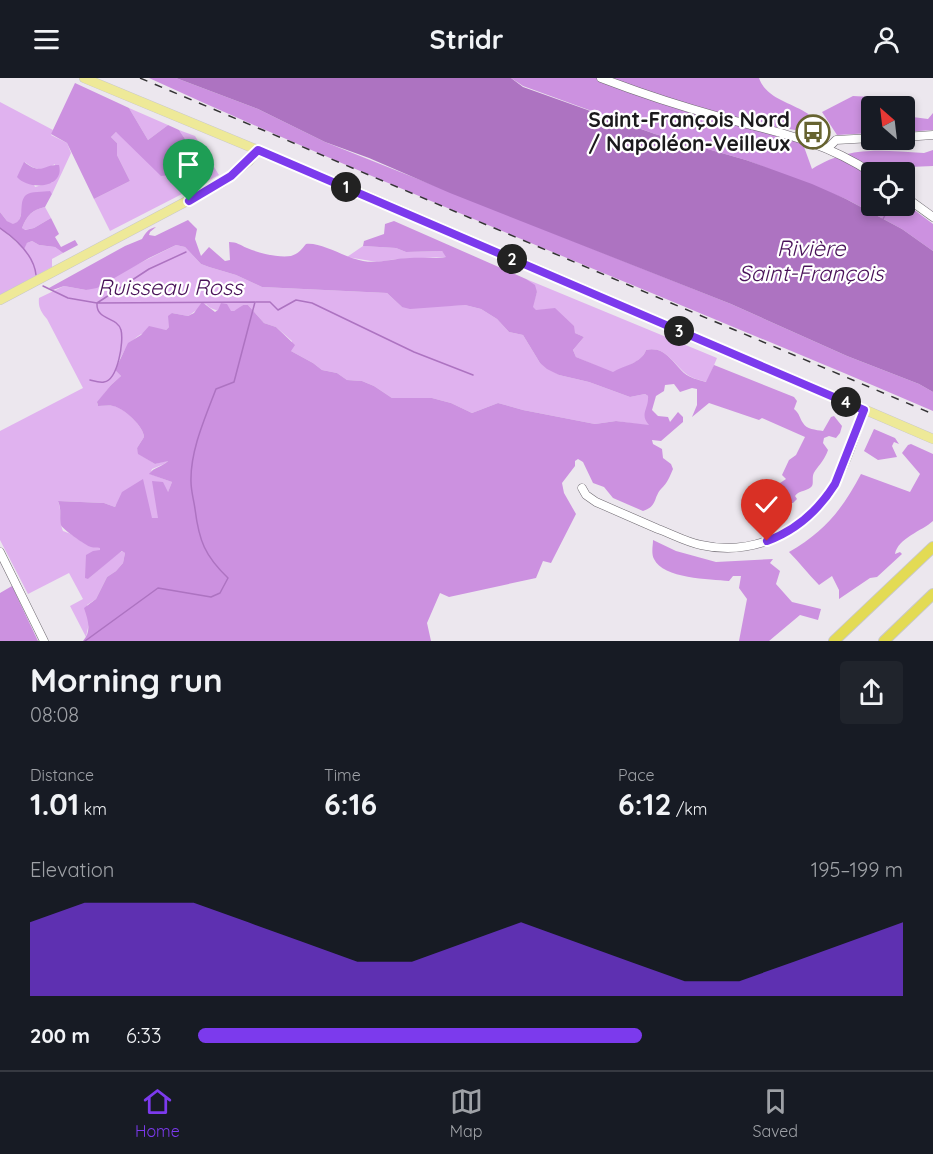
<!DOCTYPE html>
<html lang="en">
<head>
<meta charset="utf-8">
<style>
	body { margin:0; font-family:Quicksand,sans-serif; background:#20242c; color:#f1f3f6; height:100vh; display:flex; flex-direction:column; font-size:22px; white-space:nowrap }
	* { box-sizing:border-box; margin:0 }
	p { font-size:20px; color:#9ea1a6 }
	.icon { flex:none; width:33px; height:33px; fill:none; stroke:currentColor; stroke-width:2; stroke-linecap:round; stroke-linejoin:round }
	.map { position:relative; height:563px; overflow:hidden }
	.sheet { display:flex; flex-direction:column; background:#171b24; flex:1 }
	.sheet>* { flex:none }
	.needle { width:39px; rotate:332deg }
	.buttons { position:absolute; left:861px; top:18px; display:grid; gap:12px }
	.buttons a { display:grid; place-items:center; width:54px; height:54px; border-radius:6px; background:#171b24; box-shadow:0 3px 9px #0003; font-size:30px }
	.pin { position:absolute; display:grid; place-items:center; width:51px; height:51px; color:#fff; margin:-62px -26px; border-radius:50% 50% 50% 0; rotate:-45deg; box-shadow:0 0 6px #0007 }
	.pin .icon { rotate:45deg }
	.km { position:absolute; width:30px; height:30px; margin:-15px; border-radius:50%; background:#222; color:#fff; font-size:16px; line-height:30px; text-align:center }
	.round { display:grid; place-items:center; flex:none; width:63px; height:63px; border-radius:6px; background:#20242c }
	.summary { display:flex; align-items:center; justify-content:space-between; height:102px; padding:0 30px }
	h1 { font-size:33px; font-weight:800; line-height:45px }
	.figures { display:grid; grid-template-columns:repeat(3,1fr); gap:9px; height:102px; padding:6px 30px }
	.figures div { display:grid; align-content:center }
	.figures b { font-size:30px; font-weight:800 }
	.figures small { font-size:16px; font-weight:400 }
	.figures p { font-size:16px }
	.chart { height:168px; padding:12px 30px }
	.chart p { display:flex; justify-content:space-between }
	.chart svg { width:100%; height:108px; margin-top:6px; fill:#7c3aed; opacity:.7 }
	ul { padding:0 30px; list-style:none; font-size:20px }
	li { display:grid; grid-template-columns:96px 72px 1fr; align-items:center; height:45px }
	li i { height:15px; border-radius:8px; background:#7c3aed }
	header { display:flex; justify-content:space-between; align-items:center; height:78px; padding:0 30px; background:#171b24; font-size:27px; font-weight:800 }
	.menu { display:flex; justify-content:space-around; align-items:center; height:84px; border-top:2px solid #363941; background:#171b24; font-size:16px; color:#9ea1a6 }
	.menu a { display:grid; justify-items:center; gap:3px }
	.menu .active { color:#7c3aed }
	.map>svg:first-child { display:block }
</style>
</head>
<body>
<header><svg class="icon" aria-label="menu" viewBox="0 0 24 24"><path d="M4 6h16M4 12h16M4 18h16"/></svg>Stridr<svg class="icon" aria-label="person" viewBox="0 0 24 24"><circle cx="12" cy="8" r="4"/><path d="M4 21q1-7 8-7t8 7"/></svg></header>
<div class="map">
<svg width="933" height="563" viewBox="0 0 933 563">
	<rect width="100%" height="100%" fill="#ece7ee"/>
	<path fill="#e0b2ef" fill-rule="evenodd" d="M 0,24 L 53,52 L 51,57 L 67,65 L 71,75 L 52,116 L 49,113 L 22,133 L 19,143 L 13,147 L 7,143 L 0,134 ZM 25,84 C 36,93 42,93 55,86 L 53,104 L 35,109 Z
		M 129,30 L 168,47 L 148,62 Z
		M 179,52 L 195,58 L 219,97 L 110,153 L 94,121 L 130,103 L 117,77 L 117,65 L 111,59 L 116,54 L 197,93 L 185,74 L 191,70 Z
		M 45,129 L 51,140 L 34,150 L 24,152 L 22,150 C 27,137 32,132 45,129 Z
		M 0,150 L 23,170 L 27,165 L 32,163 L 39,167 L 55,169 L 63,175 L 52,181 L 52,189 L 0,217 Z
		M 176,167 L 185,169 L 201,186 L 209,189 L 236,197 L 262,209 L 387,215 L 402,229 L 465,227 L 481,231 L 497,241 L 509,254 L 523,257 L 540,285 L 559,297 L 589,304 L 630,319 L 645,316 L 648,318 L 650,348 L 616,343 L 595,346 L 523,332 L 498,325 L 472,335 L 451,325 L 432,320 L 392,320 L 374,308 L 362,303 L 347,302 L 337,295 L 322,292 L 313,285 L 291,273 L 292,263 L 276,249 L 264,245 L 248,227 L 243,227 C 240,229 238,232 234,233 C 226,235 211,233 206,226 C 199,229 195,234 188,238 L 172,235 L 169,249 L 166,252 C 137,249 125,268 115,292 L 121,298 L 111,307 L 97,325 L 98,328 C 103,328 109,327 114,328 C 124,330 144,349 144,359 L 137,370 L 139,376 L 155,386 L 169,382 L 164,386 L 152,391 L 150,396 L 172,404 L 158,440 L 152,440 L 116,427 L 115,429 L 104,425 L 58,423 C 62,433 59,444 63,453 L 71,456 L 82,464 L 101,469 L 88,501 L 117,476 L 123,473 L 125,475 L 123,485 L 116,493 L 107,499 L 96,521 L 87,527 L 89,545 L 86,559 L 70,528 L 83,521 L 69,495 L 28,516 L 0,462 L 0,353 L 83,310 L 47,241 C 41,234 38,229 39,220 L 64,208 L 86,212 Z
		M 363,168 L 396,170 L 406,174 L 442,173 L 447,179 L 397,181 L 377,184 L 347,179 Z
		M 526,201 L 717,280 L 707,304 C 699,302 691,300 685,295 C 672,284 665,268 646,272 C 642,285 624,288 613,295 L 576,279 L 573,272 L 584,259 L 575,255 L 548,231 L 536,233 L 532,229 L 537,214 Z"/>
	<path fill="#cc91e0" d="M 149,0 L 176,0 L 258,31 L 325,64 L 731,226 L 847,278 L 919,306 L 933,314 L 933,333 C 672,221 407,118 149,0 Z
		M 511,0 L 759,0 C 766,20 789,24 805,34 C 813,38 818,50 822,57 L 784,50 L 782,59 L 803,66 L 812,91 C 851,67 881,73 924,75 L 933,72 L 933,88 L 886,90 L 878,94 L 872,94 L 872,128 L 904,128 L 905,125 L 933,146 L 933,173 L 902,151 L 846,121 L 746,82 L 655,56 L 523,8 Z
		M 75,5 L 129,30 L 148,62 L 168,47 L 179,52 L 191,70 L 185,75 L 197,94 L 161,98 L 116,54 L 111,59 L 117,65 L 117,77 L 130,103 L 94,121 L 67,65 L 51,56 Z
		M 853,18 L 872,19 L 885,28 L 872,28 L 871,55 L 837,57 L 822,34 Z
		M 933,35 L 933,52 L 905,54 L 905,38 L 928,41 Z
		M 24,84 C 43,98 42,86 59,87 C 65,110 29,113 17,99 Z
		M 50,113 L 52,116 L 45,129 C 32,132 27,137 22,150 L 25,152 L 34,150 L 51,140 L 59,156 L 55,159 L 61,169 L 75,162 L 78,167 L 63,175 L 55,169 L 39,167 L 32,163 L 27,165 L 24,171 L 13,160 L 0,150 L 0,134 L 7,143 L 13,146 C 27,142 17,125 26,117 C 31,113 43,114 50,113 Z
		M 188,142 L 197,151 L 195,161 L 201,178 L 209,169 L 225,183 L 230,182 L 229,164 C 237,164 240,167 247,170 C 259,175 278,180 291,178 C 298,176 302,171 306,166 C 322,164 345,180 363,183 C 379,186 394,180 410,180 C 422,179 435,181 446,179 L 442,173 L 406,174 L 396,170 L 363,168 L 364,163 L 384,156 L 385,146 L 394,143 L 526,201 L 535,207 L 537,214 L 533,229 L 536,232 L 555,230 L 574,248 L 575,255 L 584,259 L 573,272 L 576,279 L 613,294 C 623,288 642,285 646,272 C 665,268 672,284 684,295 C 690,300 699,302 706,304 L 714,287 L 794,319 L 797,323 L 794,331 C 800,336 799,339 803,345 C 806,351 816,352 823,353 L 831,339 L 834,338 L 842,348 L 840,355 L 836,360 L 829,358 L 824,360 L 823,365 L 828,372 C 825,381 820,386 815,393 C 811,398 814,404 812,408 C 809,413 799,412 795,418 L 797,421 L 793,425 L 787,425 L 782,429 L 786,435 L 775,444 L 769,446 L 772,433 L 768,428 L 772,419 L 778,415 L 774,409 L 786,401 L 782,397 L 789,382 L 796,377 L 805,359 L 762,340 L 759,342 L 709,325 L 692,339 L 697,327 L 697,311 L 692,310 L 680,314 L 674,306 L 665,307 L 664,313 L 656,318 L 652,332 L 658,338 L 668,339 L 670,344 L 678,334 L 683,339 L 683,344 L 661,363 L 652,362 L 653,366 L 662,371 L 663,380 L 671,386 L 673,391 C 669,400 668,404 661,411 C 653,420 658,428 643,433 L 613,420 L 604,409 L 593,405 L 583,384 L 578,381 L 575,383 L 575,388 L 562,405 L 564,415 L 576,436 L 551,485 L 543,483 L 536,500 L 449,519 L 440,515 L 427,545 L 431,563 L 83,563 C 92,553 88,542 84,530 L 96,521 L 107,499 L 116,493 L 123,485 L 125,475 L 122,473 L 118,476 L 88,501 L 85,500 L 86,477 L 93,473 L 100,472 L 100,470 C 97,469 94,470 91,469 C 86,468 61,450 61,447 C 59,438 62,432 58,423 L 104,425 L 115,429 L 122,414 L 143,401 L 152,440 L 158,440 L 152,403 L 163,404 L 168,414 L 172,404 L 149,396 C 154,389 162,389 168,383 L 155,386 L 138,376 L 137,370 L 144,359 C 144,349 124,330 113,328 C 109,327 103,328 98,328 L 97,324 L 111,307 L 121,298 L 115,292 L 128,265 L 141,257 L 149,248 L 166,252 L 169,249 L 168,238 L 172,235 L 188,238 L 194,235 L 202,224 L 215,234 L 218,232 L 221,225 L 227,226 L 231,233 L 234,233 L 243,227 L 248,227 L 264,245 L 276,249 L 295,267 L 291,273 L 313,285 L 322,292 L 337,295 L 347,302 L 362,303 L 374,308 L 392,320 L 432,320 L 451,325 L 472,335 L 498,325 L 523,332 L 595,346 L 616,343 L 649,347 C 639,336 649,331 648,318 L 645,316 L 630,319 L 589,304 L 559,297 L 547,291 L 540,285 L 523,257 L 509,254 L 497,241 L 481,231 L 465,227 L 410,231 L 402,229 L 387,215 L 262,209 L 236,197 L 209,189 L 201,186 L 185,169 L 176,167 L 149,180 L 97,210 L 86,212 L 64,208 L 53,212 L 49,210 L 125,168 L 142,161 C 146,154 148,151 156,149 L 150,154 L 149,157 L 155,158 Z
		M 874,351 L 895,360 L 899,366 L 894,364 L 892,368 L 897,379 L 878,382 L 864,373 Z
		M 911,366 L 933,376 L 933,443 C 922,453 898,460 895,476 L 900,474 L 902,476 L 877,499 L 870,500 L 839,521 L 839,512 L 832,498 L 819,507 C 808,496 800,485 789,474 C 824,454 842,432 861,396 L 910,414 L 920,396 L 902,375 L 908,367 Z
		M 653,462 L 676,473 L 716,484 L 773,481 L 770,485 L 780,493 L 776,506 L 792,524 L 821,531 L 818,542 L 800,537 L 769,563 L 739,563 L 747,521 L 739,510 L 741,498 L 733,498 L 729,503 C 710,501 663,501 654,481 C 651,475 653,468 653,462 Z
		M 12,508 L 38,563 L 0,563 L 0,515 Z"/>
	<path fill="#ad73c1" d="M 176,0 L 511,0 L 523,9 L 655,56 L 746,82 L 812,106 L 846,121 L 902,151 L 933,173 L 933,314 L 919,306 L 847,278 L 731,226 L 450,115 L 369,80 L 325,64 L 258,31 Z"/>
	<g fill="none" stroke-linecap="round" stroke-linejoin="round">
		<path stroke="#ad73c1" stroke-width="1.5" d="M 883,141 L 890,128
			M 0,150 C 16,161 34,177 36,197
			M 43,208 L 68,220 L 97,225 L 255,224 L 234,304 L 216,311 C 205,340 190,373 191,404 C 191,413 194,423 195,431 C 199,463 205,478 228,500 L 220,515 L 211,519 L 158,510 L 85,563
			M 256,224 L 270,224 L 278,232 L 296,222 L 312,225 L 414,274 L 473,297
			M 90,302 C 94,303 100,305 104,304 C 118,302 124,263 121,252 C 117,238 96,243 97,225 L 149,191 L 186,174"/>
		<g stroke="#6e6970" stroke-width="9">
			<path id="minor" d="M 601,0 C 640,15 680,28 720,39 C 776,54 822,62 872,95
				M 904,59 L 933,57
				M 828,70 L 836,62 L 872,60
				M 904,118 L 933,139
				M 582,410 L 586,417 L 596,424 C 617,433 637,442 658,451 C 672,456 686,464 701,467 C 749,478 801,457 829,416 C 844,393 855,358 864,332
				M 0,474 L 44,563"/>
		</g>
		<g stroke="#c8c8c9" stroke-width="10">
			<path id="major" d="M 84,0 L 354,112 L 933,361
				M 0,222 L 223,104 L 249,83 L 258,72"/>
		</g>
		<g stroke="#c8c8c9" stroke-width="12">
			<path id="highway" d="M 834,563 L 933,469
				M 884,563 L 933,516"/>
		</g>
		<use href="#minor" stroke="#fff" stroke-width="8"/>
		<use href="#major" stroke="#eee998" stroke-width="9"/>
		<use href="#highway" stroke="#e3db54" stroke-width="10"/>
		<path stroke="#343335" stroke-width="1.5" stroke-dasharray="8 8" stroke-linecap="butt" d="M 140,0 L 933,336"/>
	</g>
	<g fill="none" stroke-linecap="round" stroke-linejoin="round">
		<g stroke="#fff" stroke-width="12">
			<path id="route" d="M 189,123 L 231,98 L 258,72 L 864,332 L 835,406 C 818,433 797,452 767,463"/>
		</g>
		<use href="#route" stroke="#7c3aed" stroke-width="8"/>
	</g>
	<defs>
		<g id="bus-ring" transform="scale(1.725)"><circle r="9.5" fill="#fff" stroke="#666330" stroke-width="1.5"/><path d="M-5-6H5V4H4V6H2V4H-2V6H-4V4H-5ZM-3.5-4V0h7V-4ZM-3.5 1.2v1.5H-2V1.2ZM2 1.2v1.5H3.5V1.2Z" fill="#666330"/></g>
	</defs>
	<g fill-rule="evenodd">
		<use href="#bus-ring" x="813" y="54"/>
	</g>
	<g text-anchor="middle" stroke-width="4.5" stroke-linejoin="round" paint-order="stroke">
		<g font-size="21" font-weight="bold" fill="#1b1a1c" stroke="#fff" text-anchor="end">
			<text x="790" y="49">Saint-François Nord<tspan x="790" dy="24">/ Napoléon-Veilleux</tspan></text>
		</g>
		<g font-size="22" font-style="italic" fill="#491259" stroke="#fff">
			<text x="811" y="178">Rivière<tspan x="811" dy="25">Saint-François</tspan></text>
			<text x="170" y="217">Ruisseau Ross</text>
		</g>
	</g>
</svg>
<div class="buttons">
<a><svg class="needle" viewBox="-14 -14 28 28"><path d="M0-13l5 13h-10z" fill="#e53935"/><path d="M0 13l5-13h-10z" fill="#9ea1a6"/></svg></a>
<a><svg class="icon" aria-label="locate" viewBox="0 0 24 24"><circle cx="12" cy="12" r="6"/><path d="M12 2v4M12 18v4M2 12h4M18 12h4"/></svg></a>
</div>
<div class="pin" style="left:189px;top:123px;background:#1e9e55"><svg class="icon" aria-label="arrive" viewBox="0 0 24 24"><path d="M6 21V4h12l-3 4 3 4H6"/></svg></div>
<div class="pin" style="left:767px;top:463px;background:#d93025"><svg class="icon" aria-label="check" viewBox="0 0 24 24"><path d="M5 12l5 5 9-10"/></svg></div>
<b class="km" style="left:346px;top:109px">1</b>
<b class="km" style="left:512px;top:181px">2</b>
<b class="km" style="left:679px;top:253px">3</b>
<b class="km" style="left:846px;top:324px">4</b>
</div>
<section class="sheet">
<div class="summary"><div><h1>Morning run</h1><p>08:08</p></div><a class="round"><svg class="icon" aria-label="share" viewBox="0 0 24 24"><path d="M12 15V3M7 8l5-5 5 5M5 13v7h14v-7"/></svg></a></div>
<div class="figures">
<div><p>Distance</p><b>1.01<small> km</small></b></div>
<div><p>Time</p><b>6:16</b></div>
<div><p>Pace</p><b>6:12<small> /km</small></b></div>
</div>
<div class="chart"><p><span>Elevation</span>195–199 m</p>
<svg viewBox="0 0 160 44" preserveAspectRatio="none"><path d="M0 44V14L10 6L20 6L30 6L40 14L50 22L60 30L70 30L80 22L90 14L100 22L110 30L120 38L130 38L140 30L150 22L160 14V44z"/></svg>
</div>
<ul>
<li><b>200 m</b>6:33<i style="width:63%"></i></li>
</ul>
</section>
<nav class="menu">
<a class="active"><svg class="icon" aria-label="home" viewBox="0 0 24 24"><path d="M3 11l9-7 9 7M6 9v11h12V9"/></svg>Home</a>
<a><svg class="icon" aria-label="map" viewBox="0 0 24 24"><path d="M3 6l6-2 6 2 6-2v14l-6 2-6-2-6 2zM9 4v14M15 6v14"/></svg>Map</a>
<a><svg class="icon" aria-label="saved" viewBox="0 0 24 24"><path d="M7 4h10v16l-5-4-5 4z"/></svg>Saved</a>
</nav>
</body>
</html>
